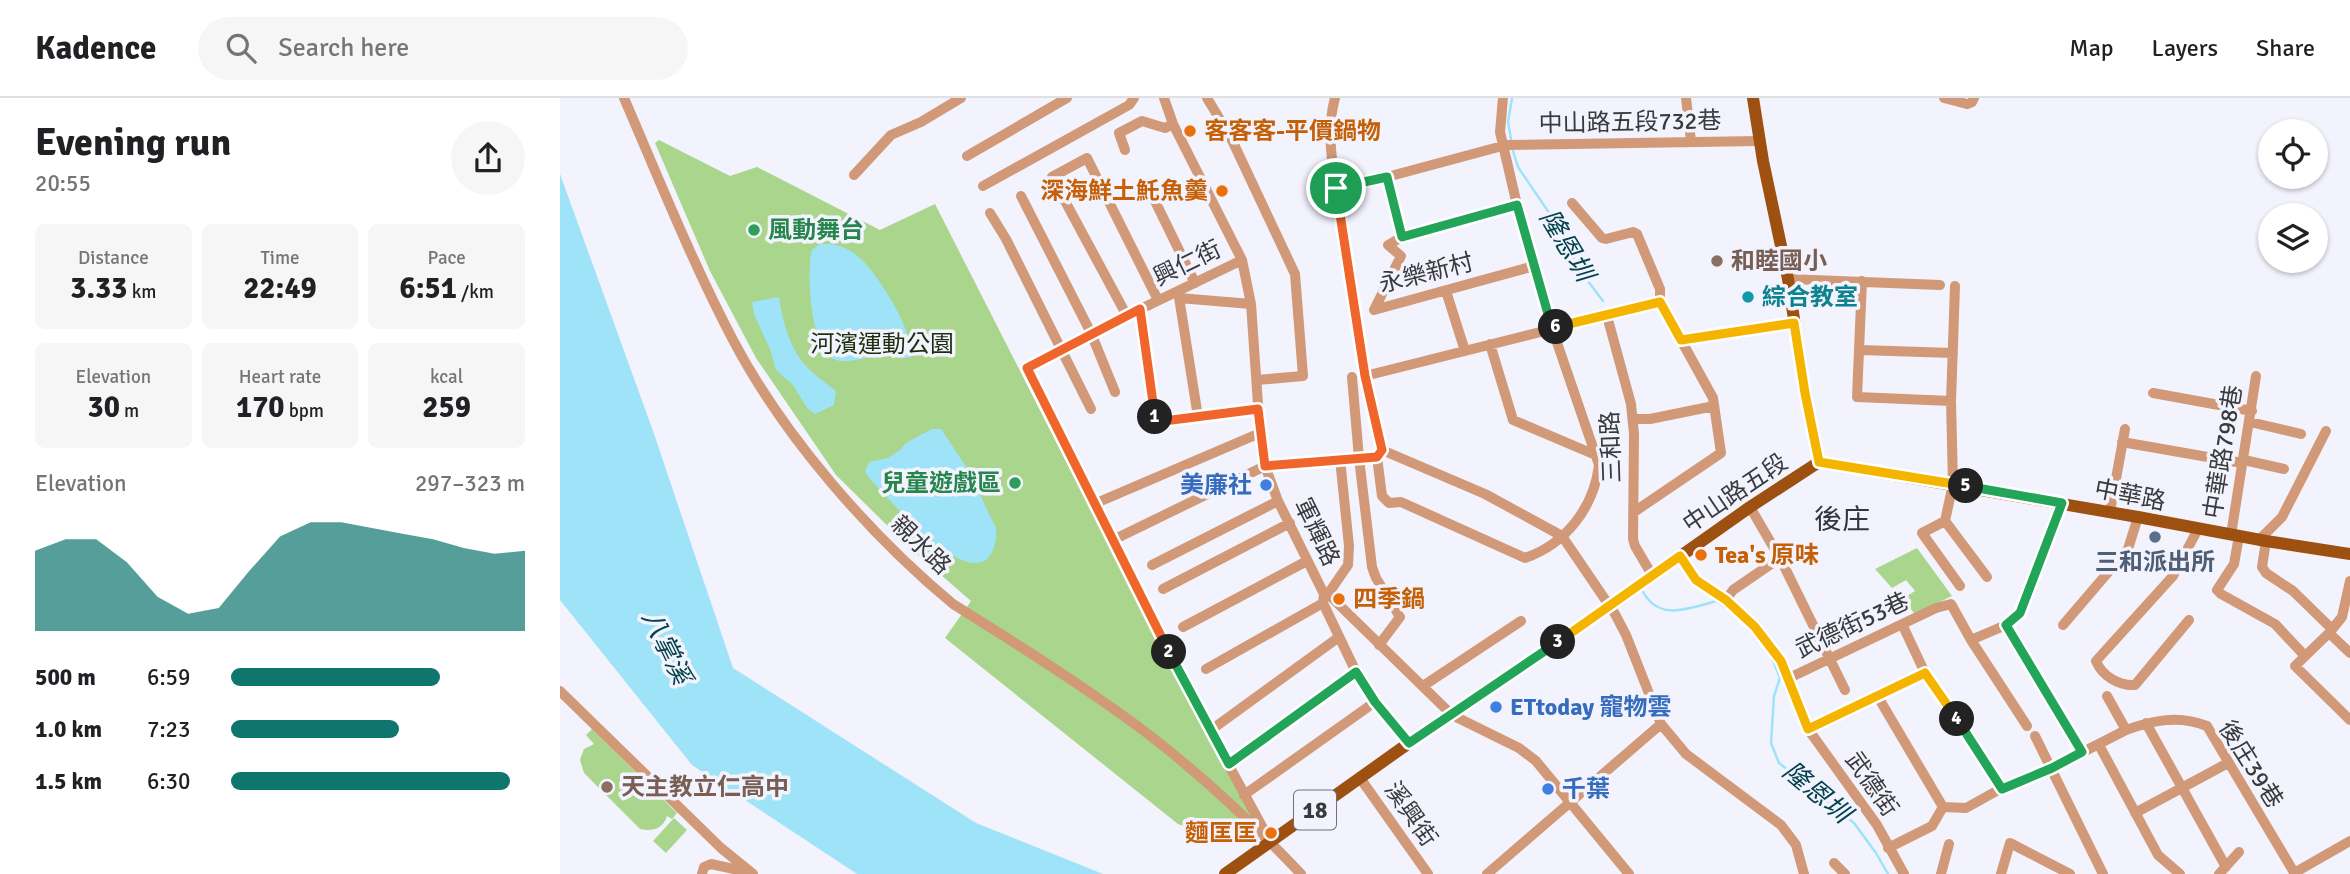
<!DOCTYPE html>
<html lang="en">
<head>
<meta charset="utf-8">
<style>
	body { margin:0; font-family:Signika,"Noto Sans TC",sans-serif; background:#f6f6f6; color:#202124; height:100vh; display:flex; flex-direction:column; font-size:26px; white-space:nowrap }
	* { box-sizing:border-box; margin:0 }
	p { font-size:23px; color:#757577 }
	.icon { flex:none; width:38px; height:38px; fill:none; stroke:currentColor; stroke-width:2; stroke-linecap:round; stroke-linejoin:round }
	.map { position:relative; flex:1; overflow:hidden }
	.details { display:flex; flex-direction:column; background:#fff; width:560px }
	.details>* { flex:none }
	.controls { position:absolute; left:1698px; top:21px; display:grid; gap:14px }
	.controls a { display:grid; place-items:center; width:70px; height:70px; border-radius:50%; background:#fff; box-shadow:0 2px 5px #0004; font-size:35px }
	.pin { position:absolute; display:grid; place-items:center; width:60px; height:60px; color:#fff; margin:-30px; border:4px solid #fff; border-radius:50%; box-shadow:0 2px 7px #0007 }
	.km { position:absolute; width:35px; height:35px; margin:-18px; border-radius:50%; background:#222; color:#fff; font-size:19px; line-height:35px; text-align:center }
	.round { display:grid; place-items:center; flex:none; width:74px; height:74px; border-radius:37px; background:#f6f6f6 }
	.summary { display:flex; align-items:center; justify-content:space-between; height:119px; padding:0 35px }
	h1 { font-size:38px; font-weight:700; line-height:52px }
	.stats { display:grid; grid-template-columns:repeat(3,1fr); gap:10px; height:119px; padding:7px 35px }
	.stats div { display:grid; align-content:center; border-radius:10px; background:#f6f6f6; text-align:center }
	.stats b { font-size:30px; font-weight:700 }
	.stats small { font-size:19px; font-weight:400 }
	.stats p { font-size:19px }
	.chart { height:196px; padding:14px 35px }
	.chart p { display:flex; justify-content:space-between }
	.chart svg { width:100%; height:126px; margin-top:7px; fill:#0f766e; opacity:.7 }
	ul { padding:0 35px; list-style:none; font-size:23px }
	li { display:grid; grid-template-columns:112px 84px 1fr; align-items:center; height:52px }
	li i { height:18px; border-radius:9px; background:#0f766e }
	header { display:flex; align-items:center; gap:42px; box-sizing:border-box; height:98px; padding:0 35px; background:#fff; border-bottom:2px solid #e0e0e0 }
	header strong { font-size:33px }
	nav { display:flex; gap:38px; margin-inline-start:auto; font-size:24px }
	.search { width:490px; height:63px; background:#f6f6f6; display:flex; align-items:center; gap:18px; box-sizing:border-box; padding:0 24px; border-radius:38px; color:#757577; font-size:26px }
	main { display:flex; flex:1; min-height:0 }
	.map>svg:first-child { display:block }
</style>
</head>
<body>
<header>
<strong>Kadence</strong>
<div class="search"><svg class="icon" aria-label="search" viewBox="0 0 24 24"><circle cx="10" cy="10" r="6"/><path d="M15 15l6 6"/></svg>Search here</div>
<nav><a>Map</a><a>Layers</a><a>Share</a></nav>
</header>
<main>
<section class="details">
<div class="summary"><div><h1>Evening run</h1><p>20:55</p></div><a class="round"><svg class="icon" aria-label="share" viewBox="0 0 24 24"><path d="M12 15V3M7 8l5-5 5 5M5 13v7h14v-7"/></svg></a></div>
<div class="stats">
<div><p>Distance</p><b>3.33<small> km</small></b></div>
<div><p>Time</p><b>22:49</b></div>
<div><p>Pace</p><b>6:51<small> /km</small></b></div>
</div>
<div class="stats">
<div><p>Elevation</p><b>30<small> m</small></b></div>
<div><p>Heart rate</p><b>170<small> bpm</small></b></div>
<div><p>kcal</p><b>259</b></div>
</div>
<div class="chart"><p><span>Elevation</span>297–323 m</p>
<svg viewBox="0 0 160 44" preserveAspectRatio="none"><path d="M0 44V16L10 12L20 12L30 20L40 32L50 38L60 36L70 23L80 11L90 6L100 6L110 8L120 10L130 12L140 15L150 17L160 16V44z"/></svg>
</div>
<ul>
<li><b>500 m</b>6:59<i style="width:71%"></i></li>
<li><b>1.0 km</b>7:23<i style="width:57%"></i></li>
<li><b>1.5 km</b>6:30<i style="width:95%"></i></li>
</ul>
</section>
<div class="map">
<svg width="1790" height="776" viewBox="0 0 1790 776">
	<rect width="100%" height="100%" fill="#f2f3fd"/>
	<path fill="#a9d68c" d="M 99,42 L 170,78 L 197,69 L 320,132 L 375,106 L 541,432 L 703,735 L 693,743 L 651,737 L 618,726 L 385,540 L 411,503 L 351,451 L 276,377 L 196,260 L 150,173 L 95,45 Z
		M 1357,450 L 1392,498 L 1355,516 L 1342,501 L 1355,493 L 1346,482 L 1332,490 L 1315,471 Z
		M 32,631 L 117,715 L 112,721 L 107,718 C 103,731 92,734 80,731 L 24,675 L 20,662 L 24,651 L 34,646 L 26,637 Z
		M 114,720 L 127,732 L 106,755 L 93,743 Z"/>
	<path fill="#9ee3f7" d="M 0,76 L 93,333 L 173,570 L 416,725 L 543,776 L 297,776 L 132,667 L 0,502 Z
		M 260,146 C 275,145 289,150 300,160 C 317,175 357,237 350,259 C 340,263 329,255 318,257 C 306,259 288,266 276,262 C 250,254 246,173 252,152 Z
		M 219,199 C 223,225 230,253 250,272 C 258,280 268,286 276,293 L 274,307 L 255,316 L 247,310 L 233,287 L 216,272 L 210,251 L 194,216 L 192,204 Z
		M 372,331 L 381,331 L 407,370 L 436,430 C 437,438 435,453 428,460 C 399,486 328,399 309,380 L 305,373 L 309,364 L 328,360 L 340,352 L 346,345 Z"/>
	<g fill="none" stroke-linecap="round" stroke-linejoin="round">
		<path stroke="#9ee3f7" stroke-width="2.5" d="M 951,41 L 948,24 L 952,0
			M 953,53 L 958,69 L 1000,131 L 1018,170 L 1043,203
			M 1083,494 C 1100,524 1129,510 1157,503 L 1177,518
			M 1190,530 L 1212,560 L 1220,580 L 1214,598 L 1211,645 L 1219,665 L 1294,725 L 1316,755 L 1328,776"/>
		<path stroke="#d19977" stroke-width="10" d="M 64,0 C 99,81 132,164 173,242 C 224,339 310,437 393,506 C 449,541 505,576 558,614 C 625,661 685,717 741,776
			M 604,0 L 613,26 L 682,162 L 691,206 L 700,335 L 705,368 L 718,403 L 764,496 L 768,496 L 892,617 L 959,650 L 976,663 L 1069,776
			M 647,0 L 671,40 L 735,176 L 743,278 L 697,282
			M 775,0 C 765,35 774,75 779,111 C 789,192 804,273 822,352 L 817,359 L 822,398 L 829,405 L 841,404 L 965,460 C 1006,446 1034,409 1039,367 L 992,230 L 957,107 L 940,34 L 943,0
			M 1126,0 L 1131,43
			M 1384,0 L 1407,6 L 1412,4 L 1414,0
			M 565,52 L 559,35 L 582,23 L 605,30 L 613,26
			M 407,58 L 507,0
			M 294,77 L 331,37 L 361,24 L 401,0
			M 827,79 L 842,139 L 828,147 L 841,158 L 814,212 L 974,168
			M 423,88 L 569,7 L 574,0
			M 776,90 L 827,79 L 946,47 L 1199,43
			M 592,97 L 635,185
			M 461,98 L 531,235 L 555,294
			M 1012,105 L 1042,140 L 1046,141 L 1073,134 L 1077,136 L 1100,191 L 1100,204 L 1121,242 L 1234,224
			M 430,115 L 446,141 L 531,311
			M 842,139 L 957,107
			M 682,162 L 531,235 L 468,270 L 616,570 L 705,734
			M 1228,181 L 1380,187
			M 1302,183 L 1297,299 L 1391,303
			M 1395,188 L 1391,303 L 1393,386 L 1385,423 L 1362,435 L 1400,488
			M 618,193 L 638,319
			M 886,193 L 905,253
			M 619,200 L 691,206
			M 580,211 L 596,324 L 698,311
			M 567,218 L 492,79 L 527,60 L 598,202
			M 1047,218 L 1071,306 L 1074,336 L 1073,441 L 1075,448 L 1092,477
			M 930,246 L 953,322 L 1038,358
			M 1300,252 L 1393,255
			M 805,278 L 1100,204
			M 792,279 L 799,360 L 812,469 L 816,480 L 840,519 L 819,547
			M 1593,295 L 1692,313
			M 1073,321 L 1090,321 L 1154,308
			M 1690,324 L 1741,336
			M 1562,344 L 1682,365
			M 822,352 L 925,396 L 1002,438 L 1055,516 L 1066,537 L 1101,626 L 1126,656 L 1221,727 L 1236,747 L 1244,776
			M 1684,362 L 1724,371
			M 1502,405 L 1460,515 L 1446,527 L 1523,654 L 1566,632 L 1547,598
			M 534,406 L 700,335
			M 1190,409 L 1222,464 L 1285,592
			M 1074,414 L 1161,355 L 1153,300 L 1121,242
			M 1550,414 L 1565,331
			M 1385,423 L 1427,479
			M 1671,437 L 1696,278
			M 1679,438 L 1674,466 L 1657,492 L 1661,496 L 1715,526 L 1745,558
			M 553,442 L 705,368 L 817,359
			M 1699,442 L 1722,419 L 1766,333
			M 1706,443 L 1702,469 L 1706,475 L 1733,493 L 1772,531
			M 1120,458 L 1136,482 L 1166,502 L 1195,529 L 1221,563 L 1248,631 L 1317,727 L 1344,776
			M 592,467 L 718,403
			M 1790,483 L 1782,519 L 1769,535 L 1735,568 L 1790,622
			M 603,491 L 730,425
			M 764,496 L 763,505 L 796,574 L 815,604 L 849,645
			M 768,496 L 788,467 L 789,448 L 780,361
			M 1166,502 L 1173,492 L 1211,466
			M 1629,522 L 1575,587 C 1559,588 1542,578 1536,563 L 1613,478 L 1638,431
			M 1342,526 L 1365,575 L 1442,690
			M 1503,527 L 1568,451 L 1578,419
			M 623,529 L 747,463
			M 1769,535 L 1790,555
			M 1411,542 L 1467,628
			M 646,571 L 763,505
			M 1227,581 L 1376,510 L 1391,506 L 1411,542 L 1446,527
			M 863,588 L 961,523
			M 0,593 L 161,750 L 193,776
			M 1318,599 L 1383,709
			M 1586,625 L 1666,769
			M 1248,631 L 1365,575
			M 651,632 L 779,539
			M 1566,632 C 1594,622 1619,617 1647,628 L 1735,776
			M 1475,638 L 1543,776
			M 1539,647 L 1598,757 L 1620,776
			M 669,666 L 796,574
			M 800,680 L 868,776
			M 684,697 L 815,604
			M 1575,715 L 1668,665
			M 1328,750 L 1372,728 L 1383,709 L 1406,710 L 1442,690 L 1492,670 L 1523,654
			M 1274,765 L 1285,776
			M 1734,775 L 1790,743
			M 142,776 L 144,769 L 151,766 L 187,774
			M 927,776 L 1101,626
			M 1381,776 L 1389,746
			M 1441,776 L 1450,745 L 1510,776
			M 1659,776 L 1679,754"/>
		<path stroke="#9e5011" stroke-width="12" d="M 1193,0 L 1203,63 L 1228,181 L 1245,295 L 1259,364
			M 1259,364 L 1578,419 L 1706,443 L 1790,456
			M 665,776 L 849,645 L 1003,541 L 1190,409 L 1259,364"/>
	</g>
	<g fill="none" stroke-linecap="round" stroke-linejoin="round">
		<g stroke="#fff" stroke-width="14">
			<path id="split-1" d="M 595,319 L 596,324 L 698,311 L 705,368 L 817,359 L 822,352 L 805,278 L 776,90"/>
		</g>
		<g stroke="#fff" stroke-width="14">
			<path id="split-2" d="M 595,319 L 580,211 L 467,270 L 609,554"/>
		</g>
		<g stroke="#fff" stroke-width="14">
			<path id="split-3" d="M 609,554 L 669,666 L 796,574 L 815,604 L 849,645 L 998,544"/>
		</g>
		<g stroke="#fff" stroke-width="14">
			<path id="split-4" d="M 998,544 L 1120,458 L 1136,482 L 1166,502 L 1195,529 L 1221,563 L 1248,631 L 1365,575 L 1397,621"/>
		</g>
		<g stroke="#fff" stroke-width="14">
			<path id="split-5" d="M 1397,621 L 1442,691 L 1492,670 L 1522,654 L 1446,527 L 1460,515 L 1502,405 L 1406,388"/>
		</g>
		<g stroke="#fff" stroke-width="14">
			<path id="split-6" d="M 996,229 L 1100,204 L 1121,242 L 1234,225 L 1245,295 L 1259,364 L 1406,388"/>
		</g>
		<g stroke="#fff" stroke-width="14">
			<path id="split-7" d="M 776,90 L 827,79 L 842,139 L 957,107 L 992,230 L 996,229"/>
		</g>
		<use href="#split-1" stroke="#f0652b" stroke-width="9"/>
		<use href="#split-2" stroke="#f0652b" stroke-width="9"/>
		<use href="#split-3" stroke="#22a559" stroke-width="9"/>
		<use href="#split-4" stroke="#f5b400" stroke-width="9"/>
		<use href="#split-5" stroke="#22a559" stroke-width="9"/>
		<use href="#split-6" stroke="#f5b400" stroke-width="9"/>
		<use href="#split-7" stroke="#22a559" stroke-width="9"/>
	</g>
	<g fill="#e8710a" stroke="#f2f3fd" stroke-width="2.5">
		<circle cx="630" cy="33" r="7"/>
		<circle cx="662" cy="93" r="7"/>
		<circle cx="1141" cy="457" r="7"/>
		<circle cx="779" cy="501" r="7"/>
		<circle cx="711" cy="735" r="7"/>
	</g>
	<g fill="#2e9e5b" stroke="#f2f3fd" stroke-width="2.5">
		<circle cx="194" cy="132" r="7"/>
		<circle cx="455" cy="385" r="7"/>
	</g>
	<g fill="#8d6e63" stroke="#f2f3fd" stroke-width="2.5">
		<circle cx="1157" cy="163" r="7"/>
		<circle cx="47" cy="689" r="7"/>
	</g>
	<circle fill="#0f9aa8" stroke="#f2f3fd" stroke-width="2.5" cx="1188" cy="199" r="7"/>
	<g fill="#3f7fe0" stroke="#f2f3fd" stroke-width="2.5">
		<circle cx="706" cy="387" r="7"/>
		<circle cx="936" cy="609" r="7"/>
		<circle cx="988" cy="691" r="7"/>
	</g>
	<circle fill="#5c6f8a" stroke="#f2f3fd" stroke-width="2.5" cx="1595" cy="439" r="7"/>
	<g text-anchor="middle" stroke-width="7" stroke-linejoin="round" paint-order="stroke">
		<rect fill="#f2f3fd" stroke="#707277" stroke-width="2" x="734" y="692.5" width="42" height="39" rx="5"/>
		<g font-size="23" font-weight="bold" fill="#393a3d">
			<text x="755" y="720">18</text>
		</g>
		<g font-size="24" fill="#393a3d" stroke="#f2f3fd">
			<text transform="translate(1070 24) rotate(-1)" y="8">中山路五段732巷</text>
			<text transform="translate(627 165) rotate(-26)" y="8">興仁街</text>
			<text transform="translate(866 175) rotate(-14)" y="8">永樂新村</text>
			<text transform="translate(1051 349) rotate(-92)" y="8">三和路</text>
			<text transform="translate(1663 354) rotate(-81)" y="8">中華路798巷</text>
			<text transform="translate(1175 395) rotate(-34)" y="8">中山路五段</text>
			<text transform="translate(1570 397) rotate(11)" y="8">中華路</text>
			<text transform="translate(757 434) rotate(64)" y="8">軍輝路</text>
			<text transform="translate(361 447) rotate(44)" y="8">親水路</text>
			<text transform="translate(1292 527) rotate(-25)" y="8">武德街53巷</text>
			<text transform="translate(1691 666) rotate(58)" y="8">後庄39巷</text>
			<text transform="translate(1312 686) rotate(55)" y="8">武德街</text>
			<text transform="translate(851 716) rotate(55)" y="8">溪興街</text>
		</g>
		<g font-size="24" font-weight="bold" fill="#c56008" stroke="#f2f3fd" text-anchor="start">
			<text x="644" y="41">客客客-平價鍋物</text>
			<text x="648" y="101" text-anchor="end">深海鮮土魠魚羹</text>
			<text x="1155" y="465">Tea's 原味</text>
			<text x="793" y="509">四季鍋</text>
			<text x="697" y="743" text-anchor="end">麵匡匡</text>
		</g>
		<g font-size="24" font-weight="bold" fill="#27864d" stroke="#f2f3fd" text-anchor="start">
			<text x="208" y="140">風動舞台</text>
			<text x="441" y="393" text-anchor="end">兒童遊戲區</text>
		</g>
		<g font-size="24" font-weight="bold" fill="#785e54" stroke="#f2f3fd" text-anchor="start">
			<text x="1171" y="171">和睦國小</text>
			<text x="61" y="697">天主教立仁高中</text>
		</g>
		<g font-size="24" font-weight="bold" fill="#0d838f" stroke="#f2f3fd" text-anchor="start">
			<text x="1202" y="207">綜合教室</text>
		</g>
		<g font-size="24" fill="#1c2f0d" stroke="#f2f3fd">
			<text x="322" y="254">河濱運動公園</text>
		</g>
		<g font-size="24" font-weight="bold" fill="#366cbe" stroke="#f2f3fd" text-anchor="start">
			<text x="692" y="395" text-anchor="end">美廉社</text>
			<text x="950" y="617">ETtoday 寵物雲</text>
			<text x="1002" y="699">千葉</text>
		</g>
		<g font-size="24" font-weight="bold" fill="#4e5e75" stroke="#f2f3fd">
			<text x="1595" y="472">三和派出所</text>
		</g>
		<g font-size="26" font-style="italic" fill="#03424f" stroke="#f2f3fd">
			<text transform="translate(1007 147) rotate(59)" y="9">隆恩圳</text>
			<text transform="translate(107 549) rotate(64)" y="9">八掌溪</text>
			<text transform="translate(1257 694) rotate(40)" y="9">隆恩圳</text>
		</g>
		<g font-size="28" fill="#34353c" stroke="#f2f3fd">
			<text x="1282" y="431">後庄</text>
		</g>
	</g>
</svg>
<div class="controls">
<a><svg class="icon" aria-label="locate" viewBox="0 0 24 24"><circle cx="12" cy="12" r="6"/><path d="M12 2v4M12 18v4M2 12h4M18 12h4"/></svg></a>
<a><svg class="icon" aria-label="layers" viewBox="0 0 24 24"><path d="M12 4l9 5-9 5-9-5zM3 14l9 5 9-5"/></svg></a>
</div>
<div class="pin" style="left:776px;top:90px;background:#1e9e55"><svg class="icon" aria-label="arrive" viewBox="0 0 24 24"><path d="M6 21V4h12l-3 4 3 4H6"/></svg></div>
<b class="km" style="left:595px;top:319px">1</b>
<b class="km" style="left:609px;top:554px">2</b>
<b class="km" style="left:998px;top:544px">3</b>
<b class="km" style="left:1397px;top:621px">4</b>
<b class="km" style="left:1406px;top:388px">5</b>
<b class="km" style="left:996px;top:229px">6</b>
</div>
</main>
</body>
</html>
